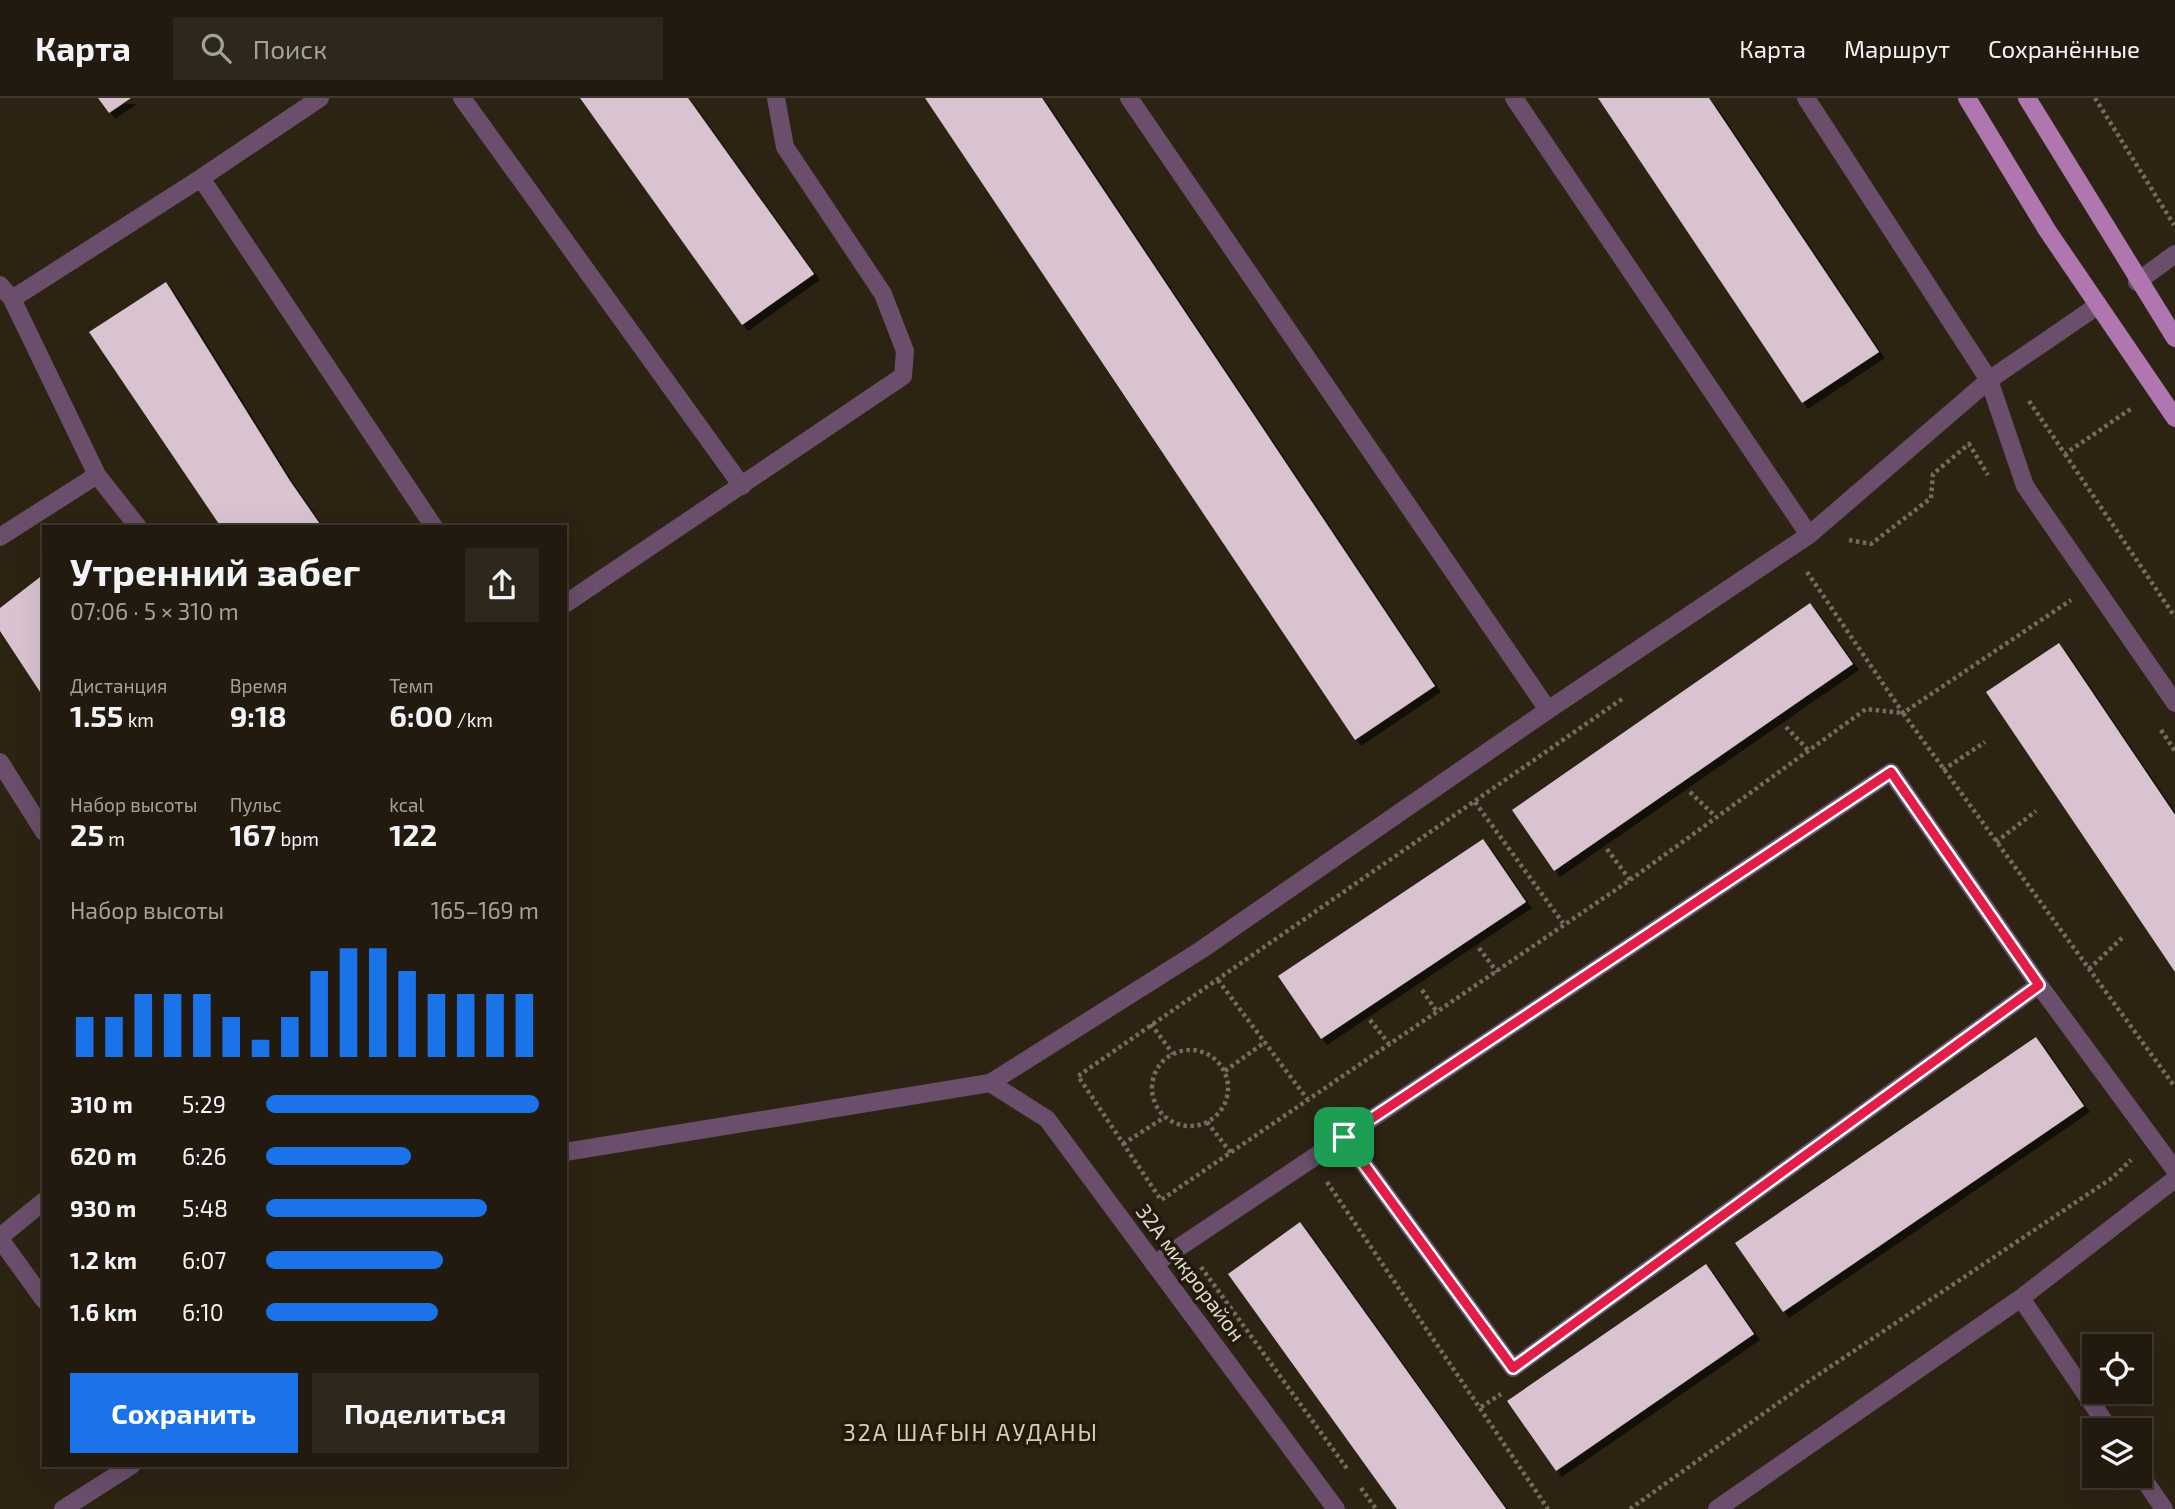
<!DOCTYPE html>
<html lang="ru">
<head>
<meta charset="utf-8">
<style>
	body { margin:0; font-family:"Exo 2",sans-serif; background:#2e271c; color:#f1f3f6; height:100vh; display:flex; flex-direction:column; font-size:26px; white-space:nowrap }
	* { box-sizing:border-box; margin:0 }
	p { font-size:23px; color:#a2a19e }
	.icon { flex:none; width:38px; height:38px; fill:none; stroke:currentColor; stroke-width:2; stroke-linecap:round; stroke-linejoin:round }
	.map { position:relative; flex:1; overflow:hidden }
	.details { position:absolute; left:42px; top:427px; width:525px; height:942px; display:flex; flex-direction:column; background:#221a0e; border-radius:0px; box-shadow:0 7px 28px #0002,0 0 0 2px #3f382e }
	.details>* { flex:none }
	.fabs { position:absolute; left:2082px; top:1236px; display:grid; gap:14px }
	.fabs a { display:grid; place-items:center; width:70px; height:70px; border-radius:0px; background:#221a0e; box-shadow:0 7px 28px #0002,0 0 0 2px #3f382e; font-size:35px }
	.pin { position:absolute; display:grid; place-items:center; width:60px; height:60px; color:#fff; margin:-30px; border-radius:14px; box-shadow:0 4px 10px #0006 }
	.round { display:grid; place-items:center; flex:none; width:74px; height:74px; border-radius:0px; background:#2e271c }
	.summary { display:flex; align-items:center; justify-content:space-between; height:119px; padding:0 28px }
	h1 { font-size:38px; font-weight:700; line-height:52px }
	.metrics { display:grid; grid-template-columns:repeat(3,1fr); gap:10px; height:119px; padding:7px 28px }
	.metrics div { display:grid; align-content:center }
	.metrics b { font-size:30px; font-weight:700 }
	.metrics small { font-size:19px; font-weight:400 }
	.metrics p { font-size:19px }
	.chart { height:196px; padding:14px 28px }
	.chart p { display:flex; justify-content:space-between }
	.chart svg { width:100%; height:126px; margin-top:7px; stroke:#1a73e8; stroke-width:6 }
	.action { display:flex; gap:14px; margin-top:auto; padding:14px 28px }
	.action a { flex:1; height:80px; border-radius:0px; background:#1a73e8; color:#fff; font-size:28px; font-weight:700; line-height:80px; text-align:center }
	.action a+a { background:#2e271c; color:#f1f3f6 }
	ul { padding:0 28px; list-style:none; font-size:23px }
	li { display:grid; grid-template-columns:112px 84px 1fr; align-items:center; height:52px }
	li i { height:18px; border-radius:9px; background:#1a73e8 }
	header { display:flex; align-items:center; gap:42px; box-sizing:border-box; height:98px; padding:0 35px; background:#221a0e; border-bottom:2px solid #3f382e }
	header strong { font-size:33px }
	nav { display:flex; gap:38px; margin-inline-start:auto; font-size:24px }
	.search { width:490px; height:63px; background:#2e271c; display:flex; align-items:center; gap:18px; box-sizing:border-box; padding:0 24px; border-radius:0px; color:#a2a19e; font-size:26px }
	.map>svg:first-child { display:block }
</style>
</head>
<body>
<header>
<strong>Карта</strong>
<div class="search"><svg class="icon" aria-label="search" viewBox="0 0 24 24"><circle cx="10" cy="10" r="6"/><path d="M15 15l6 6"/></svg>Поиск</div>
<nav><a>Карта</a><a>Маршрут</a><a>Сохранённые</a></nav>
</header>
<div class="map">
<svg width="2175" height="1411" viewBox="0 0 2175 1411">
	<defs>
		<filter id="shadow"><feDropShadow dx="6" dy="6" stdDeviation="0" flood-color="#0009"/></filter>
	</defs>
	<rect width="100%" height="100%" fill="#2d2313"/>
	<path fill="#d9c3d0" filter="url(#shadow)" d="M 98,0 L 131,0 L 109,15 Z
		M 580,0 L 688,0 L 814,176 L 742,227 Z
		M 925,0 L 1042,0 L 1435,588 L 1355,642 Z
		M 1598,0 L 1709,0 L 1879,254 L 1802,305 Z
		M 166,184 L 290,383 L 322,429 L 221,429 L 89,234 Z
		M 44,476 L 44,600 L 0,533 L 0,510 Z
		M 1810,505 L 1853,566 L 1554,773 L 1512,712 Z
		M 2059,545 L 2175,717 L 2175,874 L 1986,594 Z
		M 1483,741 L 1526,804 L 1321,941 L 1278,878 Z
		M 2036,939 L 2084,1008 L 1783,1214 L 1735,1145 Z
		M 1300,1124 L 1506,1411 L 1397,1411 L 1228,1176 Z
		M 1706,1166 L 1754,1236 L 1556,1373 L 1507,1303 Z"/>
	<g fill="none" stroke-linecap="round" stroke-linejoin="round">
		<path stroke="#746c5f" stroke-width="4.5" stroke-dasharray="3.5 3.5" stroke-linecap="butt" d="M 2095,0 L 2174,127
			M 2029,303 L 2065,356 L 2132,310
			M 2065,356 L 2175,519
			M 1849,442 L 1871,446 L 1931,400 L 1933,376 L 1969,346 L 1988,377
			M 1807,474 L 1903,615 L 2071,502
			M 1622,601 L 1078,978 L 1161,1102 L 1630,782 L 1866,611 L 1903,615 L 2175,989
			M 1786,629 L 1810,654
			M 2161,632 L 2175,653
			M 1943,672 L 1985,644
			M 1690,694 L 1715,718
			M 1475,704 L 1563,825
			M 1996,744 L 2036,713
			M 1607,751 L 1630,782
			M 1479,850 L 1497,874
			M 2089,871 L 2122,840
			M 1218,882 L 1308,1002
			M 1422,892 L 1437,914
			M 1370,922 L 1389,946
			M 1151,926 L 1173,956
			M1152 990a38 38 0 1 1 76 0a38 38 0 1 1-76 0Z
			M 1225,973 L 1265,944
			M 1207,1024 L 1231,1055
			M 1123,1046 L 1165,1019
			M 1327,1084 L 1548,1411
			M 1201,1169 L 1348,1372
			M 1481,1309 L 1501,1296
			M 1361,1390 L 1376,1411
			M 1630,1411 L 1809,1283 L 2112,1080 L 2131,1062"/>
		<path stroke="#6a4e6b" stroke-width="18" d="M 320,0 L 201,80 L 434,429
			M 462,0 L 742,388
			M 1129,0 L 1548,612
			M 1514,0 L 1809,437
			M 1806,0 L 1989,282 L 2025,388 L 2175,605
			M 2137,184 L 2175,156
			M 0,187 L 12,201 L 201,80
			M 12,201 L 97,377 L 138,429
			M 0,439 L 97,377
			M 565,506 L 903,278 L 905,253 L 883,196 L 785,49 L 776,0
			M 0,664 L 44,734
			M 2039,887 L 2175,1072
			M 990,985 L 1047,1021 L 1336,1411
			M 565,1054 L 990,985 L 1201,852 L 1548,612 L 1809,437 L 1989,282 L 2097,208
			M 0,1139 L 44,1103
			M 0,1141 L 44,1202
			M 1154,1166 L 1891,674 L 2039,887 L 1513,1270 L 1344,1039
			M 2021,1200 L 2110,1332
			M 2140,1376 L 2164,1411
			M 63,1411 L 132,1367
			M 1717,1411 L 2021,1200 L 2175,1081"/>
		<path stroke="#af76b0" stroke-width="18" d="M 1967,0 L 2047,132 L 2175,320
			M 2027,0 L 2175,240"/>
	</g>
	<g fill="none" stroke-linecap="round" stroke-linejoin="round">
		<g stroke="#fff" stroke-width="14">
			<path id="route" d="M 1891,674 L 2039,887 L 1513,1270 L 1344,1039 Z"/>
		</g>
		<use href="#route" stroke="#e11d48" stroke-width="9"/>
	</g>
	<g text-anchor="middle" stroke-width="7" stroke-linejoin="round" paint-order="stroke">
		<g font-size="21" fill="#dfd9cf" stroke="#231a0a">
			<text transform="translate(1190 1175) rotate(53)" y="7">32А микрорайон</text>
		</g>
		<g font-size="23" letter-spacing="2" fill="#d8ccb7" stroke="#231a0a">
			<text x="971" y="1343">32А ШАҒЫН АУДАНЫ</text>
		</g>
	</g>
</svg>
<div class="fabs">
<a><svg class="icon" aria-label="locate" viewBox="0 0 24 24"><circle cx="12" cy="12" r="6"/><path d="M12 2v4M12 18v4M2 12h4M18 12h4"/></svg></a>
<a><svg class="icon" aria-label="layers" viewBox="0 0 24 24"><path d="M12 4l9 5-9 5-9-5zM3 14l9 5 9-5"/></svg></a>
</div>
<div class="pin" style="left:1344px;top:1039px;background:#1e9e55"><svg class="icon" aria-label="arrive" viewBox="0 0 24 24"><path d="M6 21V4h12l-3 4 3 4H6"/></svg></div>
<section class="details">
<div class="summary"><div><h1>Утренний забег</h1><p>07:06 · 5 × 310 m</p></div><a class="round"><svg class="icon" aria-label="share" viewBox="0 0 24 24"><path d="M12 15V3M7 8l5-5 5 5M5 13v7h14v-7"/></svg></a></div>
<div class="metrics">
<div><p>Дистанция</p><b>1.55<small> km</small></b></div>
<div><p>Время</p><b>9:18</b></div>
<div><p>Темп</p><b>6:00<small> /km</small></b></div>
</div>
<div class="metrics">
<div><p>Набор высоты</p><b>25<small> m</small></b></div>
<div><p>Пульс</p><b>167<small> bpm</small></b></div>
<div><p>kcal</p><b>122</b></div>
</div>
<div class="chart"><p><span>Набор высоты</span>165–169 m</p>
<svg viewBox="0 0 160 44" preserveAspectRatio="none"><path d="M5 44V30M15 44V30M25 44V22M35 44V22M45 44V22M55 44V30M65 44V38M75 44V30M85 44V14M95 44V6M105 44V6M115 44V14M125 44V22M135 44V22M145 44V22M155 44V22"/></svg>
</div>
<ul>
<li><b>310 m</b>5:29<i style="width:100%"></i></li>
<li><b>620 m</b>6:26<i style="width:53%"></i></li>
<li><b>930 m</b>5:48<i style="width:81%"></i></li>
<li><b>1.2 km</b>6:07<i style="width:65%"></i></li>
<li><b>1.6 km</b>6:10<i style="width:63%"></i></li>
</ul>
<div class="action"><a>Сохранить</a><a>Поделиться</a></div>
</section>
</div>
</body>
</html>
